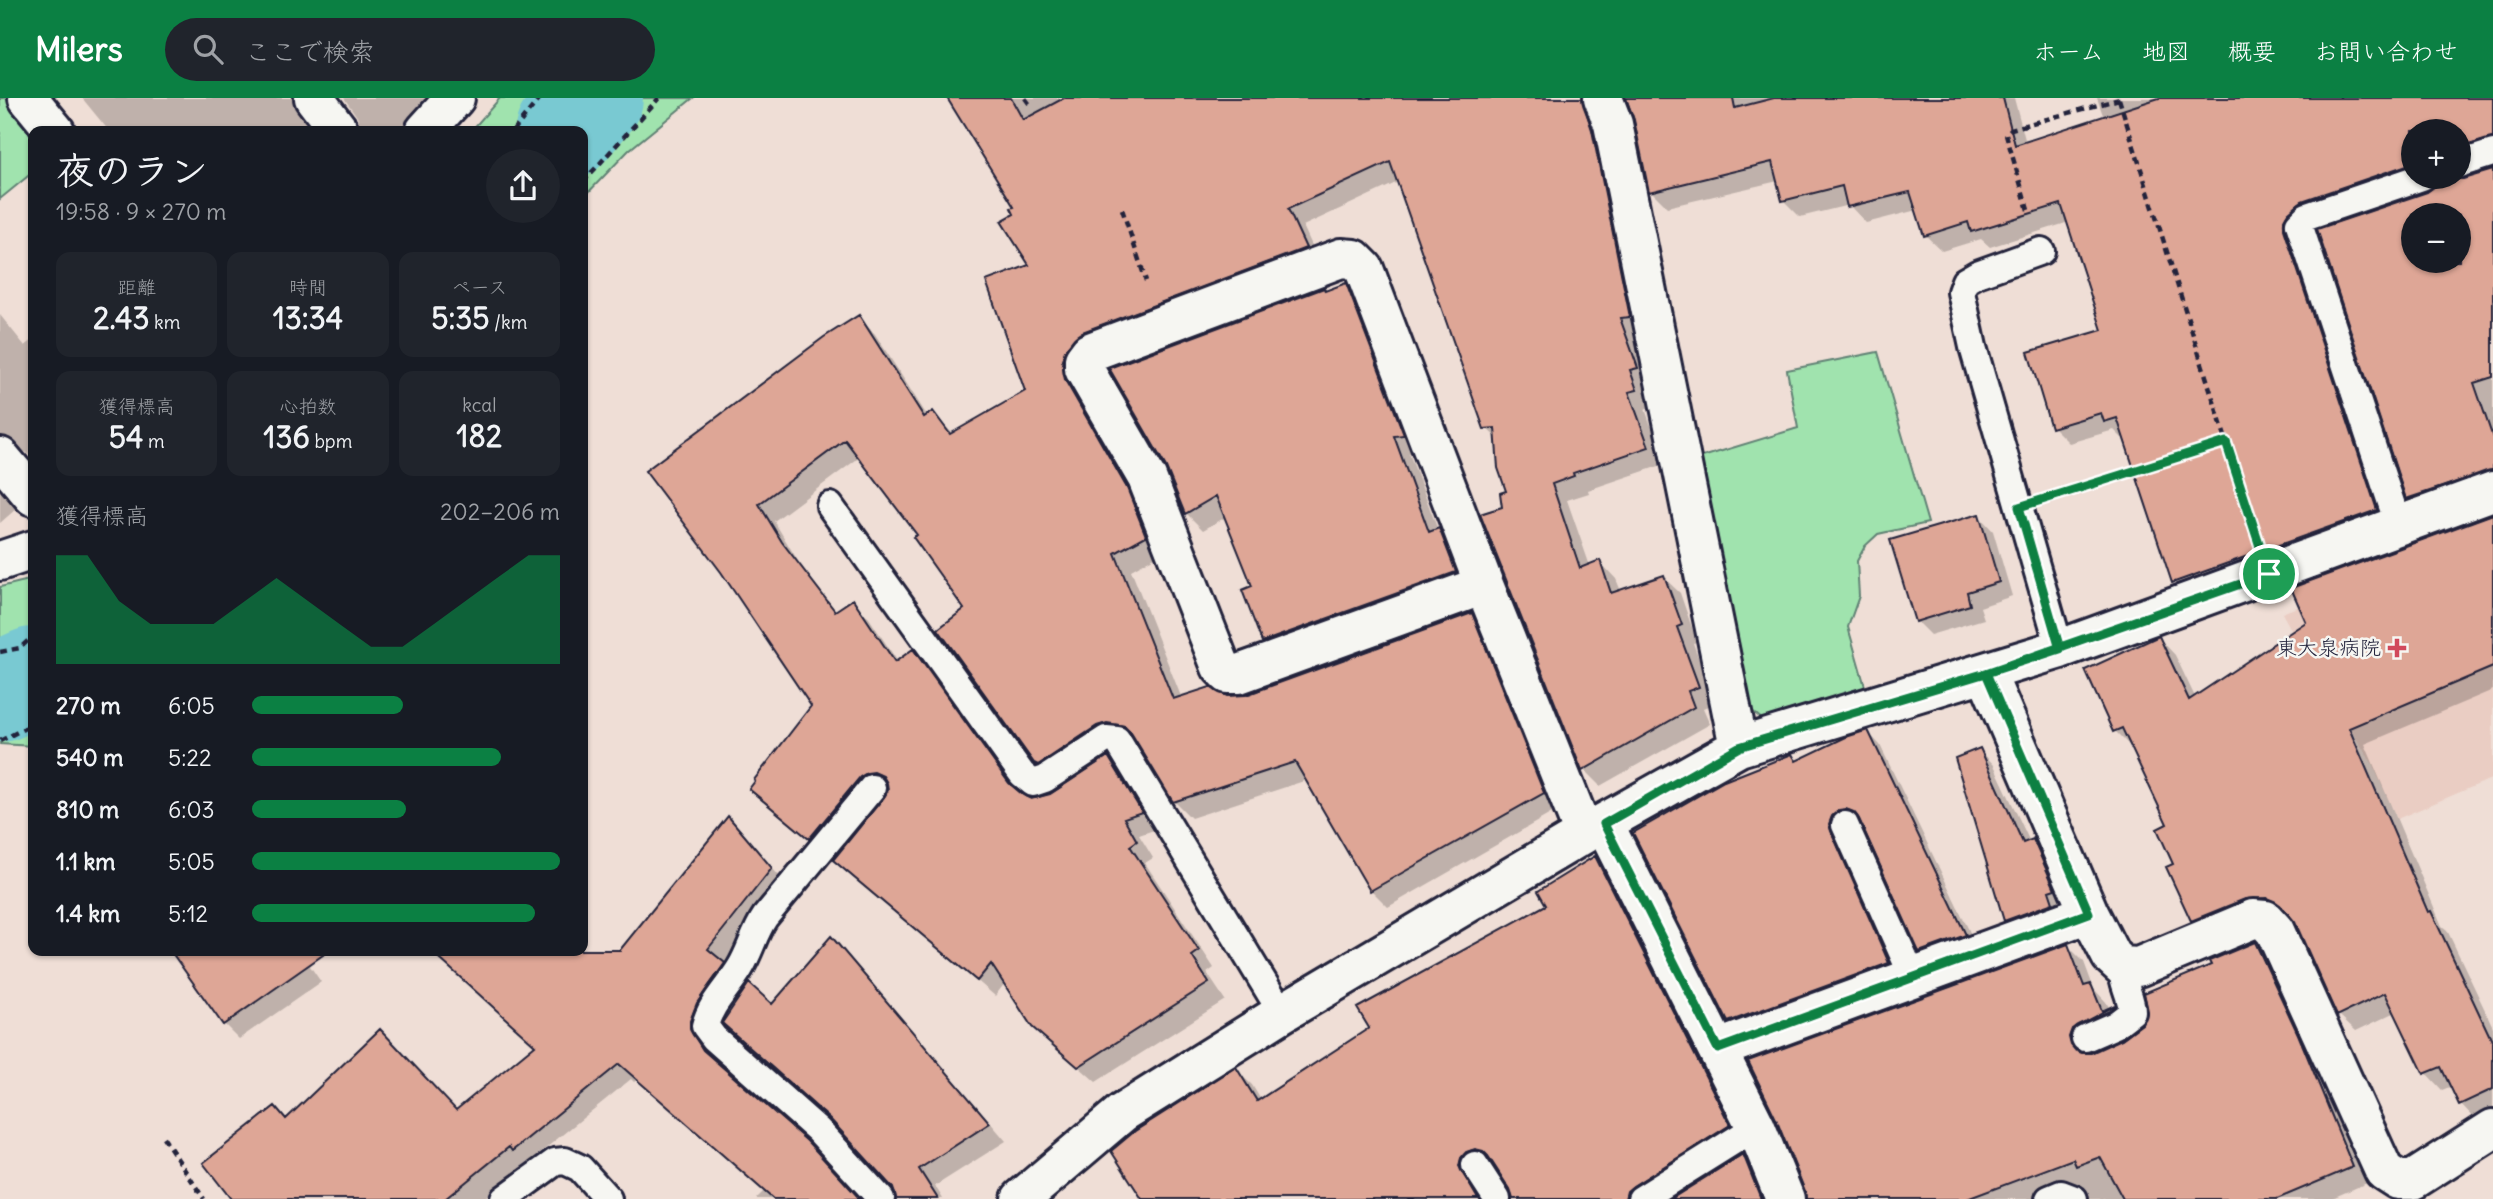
<!DOCTYPE html>
<html lang="ja">
<head>
<meta charset="utf-8">
<style>
	body { margin:0; font-family:Delius,"Klee One",sans-serif; background:#20242c; color:#f1f3f6; height:100vh; display:flex; flex-direction:column; font-size:26px; white-space:nowrap }
	* { box-sizing:border-box; margin:0 }
	p { font-size:23px; color:#9ea1a6 }
	.icon { flex:none; width:38px; height:38px; fill:none; stroke:currentColor; stroke-width:2; stroke-linecap:round; stroke-linejoin:round }
	.map { position:relative; flex:1; overflow:hidden }
	.drawer { position:absolute; left:28px; top:28px; width:560px; height:830px; display:flex; flex-direction:column; background:#171b24; border-radius:14px; box-shadow:0 2px 5px #0004 }
	.drawer>* { flex:none }
	.fabs { position:absolute; left:2401px; top:21px; display:grid; gap:14px }
	.fabs a { display:grid; place-items:center; width:70px; height:70px; border-radius:50%; background:#171b24; box-shadow:0 2px 5px #0004; font-size:35px }
	.pin { position:absolute; display:grid; place-items:center; width:60px; height:60px; color:#fff; margin:-30px; border:4px solid #fff; border-radius:50%; box-shadow:0 2px 7px #0007 }
	.round { display:grid; place-items:center; flex:none; width:74px; height:74px; border-radius:37px; background:#20242c }
	.overview { display:flex; align-items:center; justify-content:space-between; height:119px; padding:0 28px }
	h1 { font-size:38px; font-weight:800; line-height:52px }
	.stats { display:grid; grid-template-columns:repeat(3,1fr); gap:10px; height:119px; padding:7px 28px }
	.stats div { display:grid; align-content:center; border-radius:14px; background:#20242c; text-align:center }
	.stats b { font-size:30px; font-weight:800 }
	.stats small { font-size:19px; font-weight:400 }
	.stats p { font-size:19px }
	.chart { height:196px; padding:14px 28px }
	.chart p { display:flex; justify-content:space-between }
	.chart svg { width:100%; height:126px; margin-top:7px; fill:#0b8043; opacity:.7 }
	ul { padding:0 28px; list-style:none; font-size:23px }
	li { display:grid; grid-template-columns:112px 84px 1fr; align-items:center; height:52px }
	li i { height:18px; border-radius:9px; background:#0b8043 }
	header { display:flex; align-items:center; gap:42px; box-sizing:border-box; height:98px; padding:0 35px; background:#0b8043; color:#fff }
	header strong { font-size:33px }
	nav { display:flex; gap:38px; margin-inline-start:auto; font-size:24px }
	.search { width:490px; height:63px; background:#20242c; display:flex; align-items:center; gap:18px; box-sizing:border-box; padding:0 24px; border-radius:38px; color:#9ea1a6; font-size:26px }
	.map>svg:first-child { display:block }
</style>
</head>
<body>
<header>
<strong>Milers</strong>
<div class="search"><svg class="icon" aria-label="search" viewBox="0 0 24 24"><circle cx="10" cy="10" r="6"/><path d="M15 15l6 6"/></svg>ここで検索</div>
<nav><a>ホーム</a><a>地図</a><a>概要</a><a>お問い合わせ</a></nav>
</header>
<div class="map">
<svg width="2493" height="1101" viewBox="0 0 2493 1101">
	<rect width="100%" height="100%" fill="#efded6"/>
	<filter id="ink" filterUnits="userSpaceOnUse"><feTurbulence type="fractalNoise" baseFrequency=".0143" numOctaves="2"/><feDisplacementMap in="SourceGraphic" scale="14" xChannelSelector="R" yChannelSelector="G"/><feConvolveMatrix kernelMatrix="1 2 1 2 8 2 1 2 1" color-interpolation-filters="sRGB"/></filter>
	<g filter="url(#ink)">
		<path fill="#eacdc3" d="M 2493,431 L 2493,680 L 2397,721 L 2372,665 L 2321,586 L 2282,515 Z"/>
		<path fill="#a0e3ae" stroke="#618274" stroke-width="2" d="M 0,0 L 9,0 L 36,33 L 33,33 L 33,74 L 0,101 Z
			M 500,0 L 693,0 L 629,52 L 583,100 L 583,33 L 471,33 Z
			M 1878,254 L 1928,425 L 1878,436 L 1865,448 L 1857,463 L 1859,498 L 1848,529 L 1866,592 L 1764,623 L 1744,606 L 1699,360 L 1798,330 L 1787,272 Z
			M 33,481 L 33,648 L 0,646 L 0,489 Z"/>
		<path fill="#0003" fill-rule="evenodd" d="M 82,0 L 316,0 L 308,20 L 314,33 L 109,33 Z
			M 344,0 L 457,0 L 424,33 L 362,33 L 358,20 Z
			M 956,0 L 1606,0 L 1645,235 L 1636,236 L 1653,286 L 1646,289 L 1652,308 L 1645,311 L 1665,366 L 1588,392 L 1589,395 L 1567,402 L 1590,468 L 1600,464 L 1616,481 L 1621,493 L 1663,479 L 1680,495 L 1697,544 L 1693,545 L 1715,605 L 1703,610 L 1710,626 L 1600,688 L 1584,672 L 1503,410 L 1509,394 L 1498,341 L 1486,330 L 1398,84 L 1303,128 L 1321,167 L 1098,250 L 1143,408 L 1162,455 L 1131,472 L 1182,601 L 1247,598 L 1471,517 L 1488,533 L 1559,711 L 1388,809 L 1371,792 L 1307,682 L 1191,720 L 1174,703 L 1138,644 L 1125,641 L 1052,681 L 1035,664 L 967,511 L 919,437 L 860,359 L 774,423 L 798,463 L 837,514 L 852,504 L 869,520 L 898,564 L 913,553 L 929,569 L 1022,699 L 1031,702 L 1051,697 L 1108,660 L 1125,677 L 1157,731 L 1139,737 L 1153,760 L 1145,765 L 1214,870 L 1207,875 L 1225,902 L 1096,984 L 1033,928 L 1005,885 L 995,898 L 835,761 L 886,700 L 890,690 L 884,691 L 826,756 L 752,691 L 813,608 L 722,473 L 858,219 L 875,236 L 928,319 L 933,315 L 953,336 L 1028,294 L 1032,168 L 1016,109 Z
			M 1628,0 L 2014,0 L 2026,45 L 2104,20 L 2097,0 L 2493,0 L 2493,61 L 2463,72 L 2460,79 L 2460,82 L 2493,73 L 2493,392 L 2425,417 L 2408,400 L 2319,132 L 2428,95 L 2435,91 L 2441,80 L 2319,119 L 2304,131 L 2392,429 L 2190,500 L 2174,484 L 2126,339 L 2122,340 L 2114,332 L 2069,345 L 2053,329 L 2105,233 L 2069,124 L 1990,149 L 1981,141 L 1942,153 L 1925,137 L 1917,112 L 1866,125 L 1849,107 L 1800,119 L 1783,102 L 1778,83 L 1667,109 L 1651,93 L 1636,21 ZM 2413,33 L 2459,33 L 2459,79 L 2413,79 ZM 2413,117 L 2459,117 L 2459,163 L 2413,163 Z
			M 1346,187 L 1362,204 L 1419,354 L 1409,355 L 1438,432 L 1455,449 L 1471,491 L 1281,560 L 1264,543 L 1254,489 L 1226,419 L 1203,432 L 1186,415 L 1326,195 Z
			M 0,217 L 25,248 L 33,242 L 33,362 L 26,354 L 14,353 L 0,362 Z
			M 0,392 L 16,411 L 0,425 Z
			M 1979,418 L 1993,433 L 2012,498 L 1980,509 L 1984,521 L 1930,537 L 1916,523 Z
			M 2493,418 L 2493,592 L 2365,646 L 2442,828 L 2447,832 L 2493,929 L 2493,1028 L 2477,1023 L 2461,1006 L 2452,988 L 2442,992 L 2426,975 L 2396,914 L 2356,933 L 2339,917 L 2294,821 L 2285,816 L 2209,839 L 2192,822 L 2175,767 L 2170,727 L 2131,649 L 2115,633 L 2159,540 L 2175,557 L 2195,599 Z
			M 1868,634 L 1880,647 L 1977,849 L 1933,865 L 1921,853 L 1863,724 L 1852,724 L 1900,877 L 1742,935 L 1729,923 L 1792,658 L 1798,664 Z
			M 1980,652 L 1994,667 L 2030,744 L 2033,743 L 2048,757 L 2068,806 L 2020,837 L 2005,822 Z
			M 728,720 L 788,788 L 725,868 L 741,883 L 706,941 L 709,956 L 859,1101 L 756,1101 L 764,1093 L 637,982 L 634,984 L 631,981 L 483,1101 L 233,1101 L 287,1022 L 456,1014 L 537,948 L 592,889 Z
			M 1595,760 L 1611,776 L 1745,1043 L 1652,1101 L 1514,1101 L 1495,1067 L 1492,1066 L 1483,1069 L 1484,1101 L 1144,1101 L 1236,972 L 1252,987 L 1261,1002 L 1371,931 L 1549,808 Z
			M 2255,846 L 2272,863 L 2313,954 L 2367,1085 L 2330,1101 L 2091,1101 L 2084,1096 L 2063,1101 L 1808,1101 L 2068,848 L 2084,864 L 2094,891 L 2106,904 L 2110,911 L 2115,909 L 2129,924 L 2088,947 L 2084,957 L 2091,956 L 2122,943 L 2213,868 Z
			M 324,852 L 310,868 L 321,884 L 239,941 L 224,926 Z
			M 848,858 L 1006,1043 L 935,1088 L 943,1101 L 898,1101 L 894,1089 L 839,1029 L 742,942 L 773,908 Z
			M 1743,1058 L 1759,1074 L 1770,1101 L 1674,1101 Z"/>
		<g fill="none" stroke-linecap="round" stroke-linejoin="round">
			<path stroke="#79c9d2" stroke-width="100" d="M 565,33 L 593,0
				M 0,594 L 33,579"/>
		</g>
		<path fill="#dea696" stroke="#22223b" stroke-width="2" fill-rule="evenodd" d="M 947,0 L 1011,0 L 1023,22 L 1064,0 L 1582,0 L 1592,32 L 1630,219 L 1620,220 L 1638,270 L 1630,272 L 1637,292 L 1629,294 L 1649,349 L 1573,375 L 1574,378 L 1552,386 L 1580,470 L 1600,462 L 1611,495 L 1664,477 L 1682,527 L 1677,529 L 1699,589 L 1688,593 L 1694,609 L 1582,673 L 1480,416 L 1502,409 L 1500,395 L 1506,393 L 1498,370 L 1495,330 L 1484,331 L 1390,64 L 1288,111 L 1306,150 L 1082,234 L 1067,249 L 1062,262 L 1065,282 L 1127,390 L 1146,438 L 1115,455 L 1173,601 L 1210,589 L 1227,598 L 1246,597 L 1472,515 L 1544,695 L 1370,793 L 1295,664 L 1173,704 L 1130,633 L 1125,628 L 1107,625 L 1097,628 L 1038,667 L 1034,665 L 938,531 L 964,511 L 913,439 L 917,437 L 845,342 L 759,406 L 782,444 L 835,513 L 853,501 L 895,564 L 913,551 L 1009,685 L 1023,697 L 1031,701 L 1050,696 L 1108,658 L 1142,714 L 1124,720 L 1137,743 L 1130,748 L 1199,853 L 1192,858 L 1209,885 L 1078,969 L 1032,929 L 991,866 L 977,883 L 833,762 L 884,699 L 888,692 L 887,685 L 883,678 L 874,674 L 867,675 L 860,679 L 809,741 L 749,691 L 755,683 L 754,682 L 811,608 L 721,474 L 645,373 L 824,239 L 859,217 L 924,319 L 933,313 L 950,336 L 1025,293 L 986,183 L 1029,167 L 1001,123 L 1014,116 L 1011,110 L 1014,109 Z
			M 1626,0 L 1733,0 L 1735,10 L 1774,0 L 2003,0 L 2015,47 L 2159,0 L 2493,0 L 2493,40 L 2459,50 L 2459,33 L 2413,33 L 2413,65 L 2302,103 L 2288,115 L 2284,122 L 2284,131 L 2377,412 L 2172,485 L 2117,320 L 2104,324 L 2101,315 L 2051,330 L 2028,254 L 2102,232 L 2061,106 L 1971,134 L 1968,124 L 1924,138 L 1910,94 L 1847,109 L 1842,88 L 1782,103 L 1772,64 L 1649,94 L 1634,22 Z
			M 2493,72 L 2493,279 L 2474,285 L 2493,340 L 2493,372 L 2406,401 L 2317,131 L 2427,94 L 2434,89 L 2437,79 L 2463,81 ZM 2413,117 L 2459,117 L 2459,163 L 2413,163 Z
			M 1346,185 L 1404,337 L 1394,338 L 1429,434 L 1439,430 L 1456,474 L 1262,544 L 1242,492 L 1252,488 L 1216,398 L 1185,416 L 1166,369 L 1109,270 L 1324,190 L 1325,193 Z
			M 1979,416 L 1999,484 L 1967,494 L 1970,507 L 1915,524 L 1890,442 Z
			M 2493,416 L 2493,569 L 2349,630 L 2428,814 L 2431,813 L 2493,945 L 2493,991 L 2459,1007 L 2441,969 L 2424,976 L 2385,895 L 2337,918 L 2295,824 L 2280,807 L 2267,800 L 2245,801 L 2191,823 L 2166,769 L 2173,766 L 2157,731 L 2167,726 L 2122,630 L 2113,634 L 2085,572 L 2159,538 L 2189,602 L 2306,524 L 2291,490 Z
			M 1868,632 L 1966,837 L 1919,854 L 1859,721 L 1854,714 L 1846,711 L 1839,712 L 1832,718 L 1829,726 L 1831,733 L 1889,865 L 1728,924 L 1633,735 L 1724,683 L 1792,656 L 1796,663 L 1846,639 Z
			M 1980,650 L 2023,745 L 2033,741 L 2055,791 L 2049,793 L 2053,805 L 2004,823 L 1955,660 Z
			M 728,718 L 772,770 L 708,851 L 725,865 L 697,905 L 690,923 L 690,931 L 703,952 L 807,1043 L 860,1101 L 773,1101 L 619,966 L 512,1053 L 509,1049 L 445,1101 L 231,1101 L 203,1065 L 275,1008 L 286,1021 L 380,931 L 456,1012 L 535,947 L 430,852 L 620,852 Z
			M 1595,758 L 1730,1027 L 1633,1088 L 1627,1093 L 1625,1101 L 1513,1101 L 1510,1092 L 1488,1058 L 1483,1053 L 1475,1051 L 1466,1054 L 1461,1060 L 1459,1068 L 1478,1101 L 1142,1101 L 1111,1053 L 1135,1033 L 1236,969 L 1257,1003 L 1369,930 L 1357,910 L 1546,807 L 1538,793 Z
			M 831,838 L 990,1025 L 919,1071 L 938,1101 L 896,1101 L 893,1090 L 830,1021 L 722,925 L 749,885 L 772,906 Z
			M 2255,844 L 2298,936 L 2353,1069 L 2277,1101 L 2123,1101 L 2100,1059 L 2076,1068 L 2073,1061 L 1967,1101 L 1806,1101 L 1805,1093 L 1776,1021 L 1748,963 L 2068,846 L 2084,888 L 2091,886 L 2102,913 L 2115,907 L 2072,931 L 2069,939 L 2071,947 L 2075,952 L 2083,955 L 2091,955 L 2122,941 L 2142,926 L 2148,913 L 2144,895 L 2211,867 L 2209,863 Z
			M 170,852 L 330,852 L 223,927 Z
			M 1743,1056 L 1761,1101 L 1671,1101 Z"/>
		<g fill="none" stroke-linecap="round" stroke-linejoin="round">
			<g stroke="#22223b" stroke-width="32">
				<path id="lane" d="M 2459,66 L 2493,55
					M 2041,153 L 1977,176 L 1965,183 L 1961,194 L 1973,249 L 2060,551
					M 830,408 L 1022,676 L 1033,685 L 1045,681 L 1106,641 L 1117,642 L 1282,915
					M 2399,429 L 2299,126 L 2307,118 L 2422,79
					M 872,690 L 765,819 C 754,835 750,854 740,870 C 728,890 710,906 705,928 L 714,940 L 818,1032 L 881,1101
					M 1845,727 L 1913,879
					M 2085,940 L 2115,927 L 2132,914 C 2132,898 2121,885 2122,868
					M 1475,1067 L 1497,1101
					M 504,1101 L 555,1064 L 565,1063 L 580,1070 L 608,1101
					M 1641,1101 L 1756,1029
					M 2049,1101 L 2061,1096 L 2074,1101"/>
			</g>
			<g stroke="#22223b" stroke-width="44">
				<path id="street" d="M 28,0 L 55,33
					M 314,0 L 339,33
					M 1603,0 L 1613,26 L 1739,649
					M 425,33 L 455,0
					M 0,359 L 33,398
					M 0,463 L 33,452
					M 1484,487 L 1239,576 L 1228,576 L 1221,569 L 1147,380 L 1084,271 L 1084,262 L 1090,254 L 1341,160 L 1354,161 L 1364,171 L 1484,487 L 1584,736
					M 1986,575 L 2089,815 L 2111,858 L 2122,868 L 2138,869 L 2253,821 L 2265,822 L 2275,833 L 2384,1073 L 2398,1082 L 2413,1082 L 2493,1031
					M 1604,726 L 1756,1029 L 1785,1101
					M 1718,951 L 2089,815
					M 1021,1101 L 1122,1015 L 1282,915 L 1584,736 L 1739,649 L 2060,551 L 2493,393"/>
			</g>
			<path stroke="#22223b" stroke-width="4.5" stroke-dasharray="7 5" stroke-linecap="butt" d="M 1025,0 L 1031,8
				M 2119,1 L 2253,428
				M 513,33 L 540,0
				M 583,84 L 659,0
				M 1122,111 L 1146,183
				M 2028,112 L 2006,36 L 2011,31 L 2123,0
				M 2060,396 L 2226,344
				M 0,554 L 20,550 L 33,538
				M 0,643 L 33,626
				M 163,1039 L 204,1101"/>
			<use href="#lane" stroke="#f6f6f2" stroke-width="26"/>
			<use href="#street" stroke="#f6f6f2" stroke-width="38"/>
		</g>
	</g>
	<g fill="none" stroke-linecap="round" stroke-linejoin="round" filter="url(#ink)">
		<g stroke="#fff" stroke-width="14">
			<path id="route" d="M 2269,476 L 1986,575 L 1739,649 L 1604,726 L 1718,951 L 2089,815 L 1986,575 L 2060,551 L 2019,409 L 2226,344 L 2269,476"/>
		</g>
		<use href="#route" stroke="#0b8043" stroke-width="9"/>
	</g>
	<path fill="#d1495b" stroke="#f6f6f2" stroke-width="2.5" d="M2393.5 539.5h7v7h7v7h-7v7h-7v-7h-7v-7h7z"/>
	<g text-anchor="middle" stroke-width="5" stroke-linejoin="round" paint-order="stroke">
		<g font-size="21" fill="#22223b" stroke="#f6f6f2" text-anchor="end">
			<text x="2381" y="557">東大泉病院</text>
		</g>
	</g>
</svg>
<div class="fabs">
<a>+</a>
<a>−</a>
</div>
<div class="pin" style="left:2269px;top:476px;background:#1e9e55"><svg class="icon" aria-label="arrive" viewBox="0 0 24 24"><path d="M6 21V4h12l-3 4 3 4H6"/></svg></div>
<section class="drawer">
<div class="overview"><div><h1>夜のラン</h1><p>19:58 · 9 × 270 m</p></div><a class="round"><svg class="icon" aria-label="share" viewBox="0 0 24 24"><path d="M12 15V3M7 8l5-5 5 5M5 13v7h14v-7"/></svg></a></div>
<div class="stats">
<div><p>距離</p><b>2.43<small> km</small></b></div>
<div><p>時間</p><b>13:34</b></div>
<div><p>ペース</p><b>5:35<small> /km</small></b></div>
</div>
<div class="stats">
<div><p>獲得標高</p><b>54<small> m</small></b></div>
<div><p>心拍数</p><b>136<small> bpm</small></b></div>
<div><p>kcal</p><b>182</b></div>
</div>
<div class="chart"><p><span>獲得標高</span>202–206 m</p>
<svg viewBox="0 0 160 44" preserveAspectRatio="none"><path d="M0 44V6L10 6L20 22L30 30L40 30L50 30L60 22L70 14L80 22L90 30L100 38L110 38L120 30L130 22L140 14L150 6L160 6V44z"/></svg>
</div>
<ul>
<li><b>270 m</b>6:05<i style="width:49%"></i></li>
<li><b>540 m</b>5:22<i style="width:81%"></i></li>
<li><b>810 m</b>6:03<i style="width:50%"></i></li>
<li><b>1.1 km</b>5:05<i style="width:100%"></i></li>
<li><b>1.4 km</b>5:12<i style="width:92%"></i></li>
</ul>
</section>
</div>
</body>
</html>
